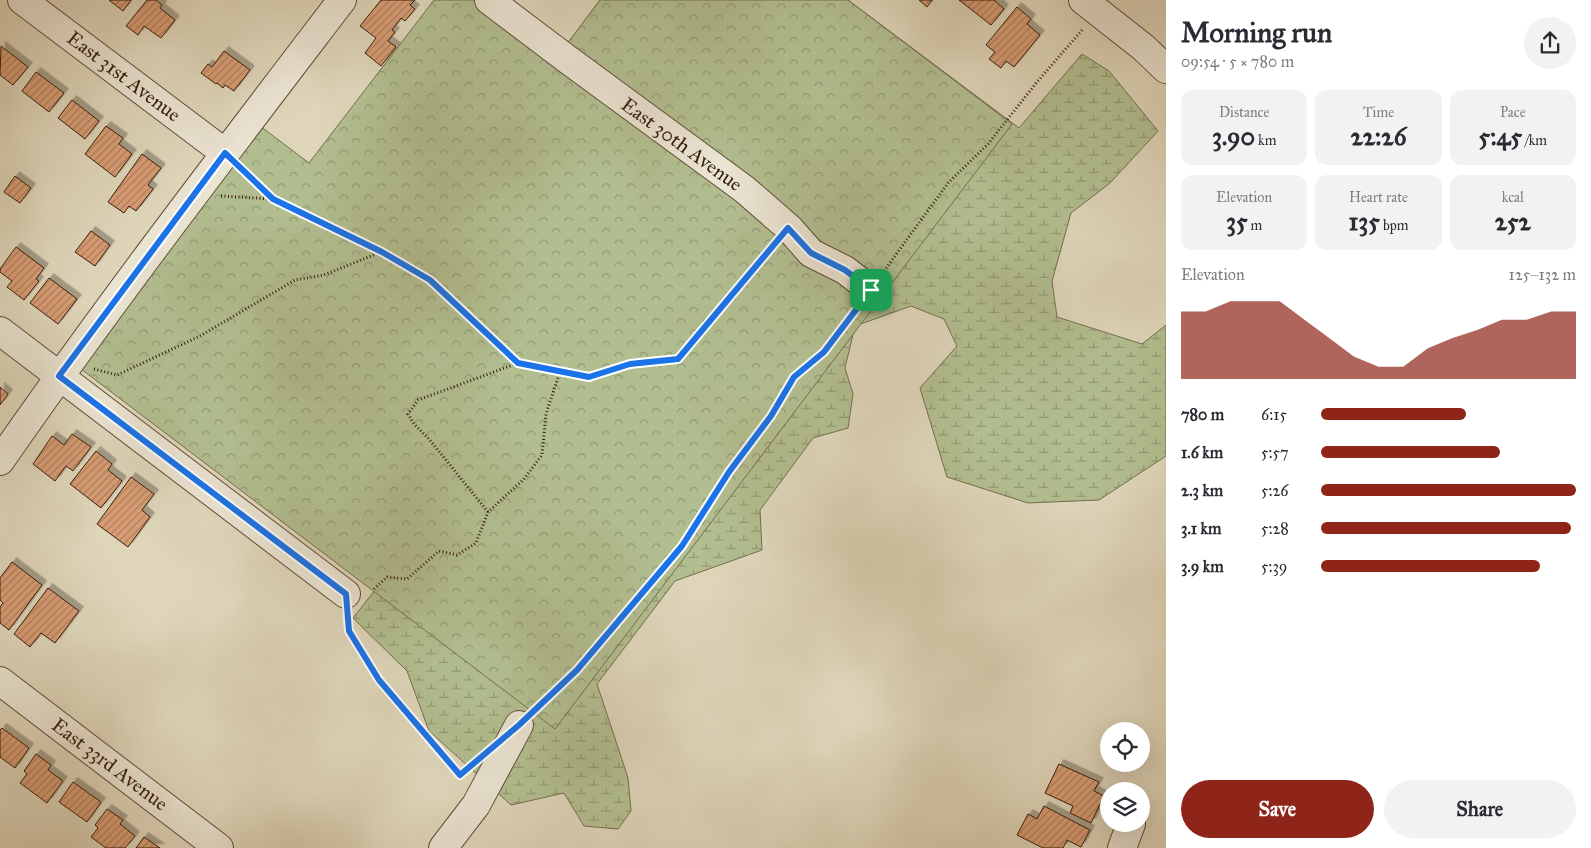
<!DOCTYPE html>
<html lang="en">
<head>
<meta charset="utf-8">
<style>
	body { margin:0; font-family:"IM FELL Great Primer",serif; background:#f2f2f3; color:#2b2b33; height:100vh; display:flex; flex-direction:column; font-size:19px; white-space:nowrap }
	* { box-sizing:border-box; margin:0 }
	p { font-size:16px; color:#7c7c81 }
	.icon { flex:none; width:28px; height:28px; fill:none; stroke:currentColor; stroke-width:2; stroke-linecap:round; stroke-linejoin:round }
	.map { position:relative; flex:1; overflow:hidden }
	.details { display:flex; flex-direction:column; background:#fff; width:425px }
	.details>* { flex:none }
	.buttons { position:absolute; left:1100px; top:722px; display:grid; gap:10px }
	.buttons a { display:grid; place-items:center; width:50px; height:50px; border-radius:50%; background:#fff; box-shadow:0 5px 20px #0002; font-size:25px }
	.pin { position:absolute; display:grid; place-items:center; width:42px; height:42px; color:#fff; margin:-21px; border-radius:10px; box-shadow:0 2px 8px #0006 }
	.round { display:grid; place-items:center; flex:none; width:52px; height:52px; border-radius:26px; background:#f2f2f3 }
	.summary { display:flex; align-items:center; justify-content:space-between; height:85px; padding:0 15px }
	h1 { font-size:28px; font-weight:800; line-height:38px }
	.metrics { display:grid; grid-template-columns:repeat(3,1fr); gap:8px; height:85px; padding:5px 15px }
	.metrics div { display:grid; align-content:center; border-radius:12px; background:#f2f2f3; text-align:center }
	.metrics b { font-size:25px; font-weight:800 }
	.metrics small { font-size:14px; font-weight:400 }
	.metrics p { font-size:14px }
	.chart { height:140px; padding:10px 15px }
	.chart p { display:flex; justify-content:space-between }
	.chart svg { width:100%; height:90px; margin-top:5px; fill:#8f2418; opacity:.7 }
	.primary-button { display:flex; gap:10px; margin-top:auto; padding:10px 15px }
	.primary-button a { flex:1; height:58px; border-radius:30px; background:#8f2418; color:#fff; font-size:20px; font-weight:800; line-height:58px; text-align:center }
	.primary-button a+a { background:#f2f2f3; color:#2b2b33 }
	ul { padding:0 15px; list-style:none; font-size:16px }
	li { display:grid; grid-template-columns:80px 60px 1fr; align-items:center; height:38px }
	li i { height:12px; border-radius:6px; background:#8f2418 }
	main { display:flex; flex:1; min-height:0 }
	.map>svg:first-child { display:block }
</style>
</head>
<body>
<main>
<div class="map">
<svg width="1166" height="848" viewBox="0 0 1166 848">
	<defs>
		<pattern id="wetland-marsh" width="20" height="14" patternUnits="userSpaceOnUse" patternTransform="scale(1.25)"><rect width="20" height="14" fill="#b2be90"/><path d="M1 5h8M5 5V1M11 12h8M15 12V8" fill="none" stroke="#929a74"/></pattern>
		<pattern id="park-crowns" width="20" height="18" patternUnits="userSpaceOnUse" patternTransform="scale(1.25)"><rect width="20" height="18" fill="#b2be90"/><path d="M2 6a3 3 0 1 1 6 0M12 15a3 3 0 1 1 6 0" fill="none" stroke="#929a74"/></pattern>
		<pattern id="building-hatch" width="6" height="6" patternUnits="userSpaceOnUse" patternTransform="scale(1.25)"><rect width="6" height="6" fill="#d89d75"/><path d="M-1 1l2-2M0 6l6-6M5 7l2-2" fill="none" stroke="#b07f5e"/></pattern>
		<filter id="shadow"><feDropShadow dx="4.5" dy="-4.5" stdDeviation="0" flood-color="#0004"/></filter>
	</defs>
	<rect width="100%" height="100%" fill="#dfd6ba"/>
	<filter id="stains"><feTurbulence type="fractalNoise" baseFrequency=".004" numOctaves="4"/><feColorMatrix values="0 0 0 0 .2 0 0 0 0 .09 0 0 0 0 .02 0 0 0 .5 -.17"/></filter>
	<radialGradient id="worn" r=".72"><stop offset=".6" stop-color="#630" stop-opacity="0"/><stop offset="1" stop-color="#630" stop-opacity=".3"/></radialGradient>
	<path fill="url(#wetland-marsh)" stroke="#756e4e" d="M 600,0 L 848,0 L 1019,128 L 1082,54 L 1109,71 L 1158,131 L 1110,183 L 1071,213 L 1052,281 L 1057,317 L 1142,344 L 1166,325 L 1166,456 L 1099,500 L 1028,503 L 947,477 L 920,388 L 957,346 L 944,319 L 911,306 L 855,326 L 845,368 L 853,394 L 848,428 L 813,438 L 760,510 L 762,550 L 675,581 L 597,684 L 628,778 L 631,811 L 618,829 L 584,826 L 564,793 L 511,805 L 429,731 L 407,671 L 353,618 L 375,590 L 567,44 Z"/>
	<path fill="url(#park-crowns)" stroke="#756e4e" d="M 434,0 L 509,0 L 567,44 L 600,0 L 848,0 L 1012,124 L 555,729 L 81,369 L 260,126 L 309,163 Z"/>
	<path fill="url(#building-hatch)" stroke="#381d0c" filter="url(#shadow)" d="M 109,0 L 131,0 L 123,11 Z
		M 147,0 L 156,0 L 162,5 L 160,8 L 175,20 L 161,38 L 144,26 L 138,35 L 126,26 Z
		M 381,0 L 415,0 L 410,5 L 415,9 L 405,21 L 401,18 L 392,30 L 395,32 L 388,41 L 396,47 L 381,66 L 365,53 L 376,38 L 360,26 Z
		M 919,0 L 932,0 L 927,7 Z
		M 959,0 L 994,0 L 1004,9 L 991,25 Z
		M 1017,7 L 1031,19 L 1027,24 L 1040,35 L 1014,67 L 1006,61 L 1001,68 L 989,59 L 995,52 L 986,45 Z
		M 1,46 L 28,67 L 13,85 L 0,75 Z
		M 224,51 L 250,70 L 234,91 L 225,85 L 223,88 L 217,83 L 216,84 L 201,73 L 208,64 L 212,67 Z
		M 36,72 L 64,93 L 49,112 L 22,91 Z
		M 72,100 L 99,121 L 85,139 L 58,118 Z
		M 106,126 L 123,138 L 119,144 L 132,154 L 115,177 L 85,154 Z
		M 142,154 L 161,168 L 148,185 L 153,189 L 136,211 L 129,206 L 124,213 L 108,202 Z
		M 15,176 L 31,188 L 20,203 L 4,192 Z
		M 91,231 L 110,245 L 95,266 L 75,252 Z
		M 16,247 L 44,268 L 36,279 L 39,281 L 24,300 L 7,287 L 12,281 L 0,272 L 0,269 Z
		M 49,278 L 77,299 L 58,324 L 30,303 Z
		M 0,387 L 8,394 L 0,405 Z
		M 72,434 L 91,447 L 73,471 L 66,466 L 55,481 L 33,464 L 52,436 L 64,445 Z
		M 96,451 L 112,464 L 108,470 L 122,481 L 101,508 L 70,484 Z
		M 131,477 L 154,494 L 142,510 L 150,517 L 128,547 L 97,524 Z
		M 12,562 L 42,585 L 9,630 L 0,623 L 0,607 L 3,603 L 0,600 L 0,578 Z
		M 48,588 L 79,611 L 55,643 L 41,633 L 30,647 L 14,634 Z
		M 2,728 L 29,748 L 15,768 L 0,757 L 0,730 Z
		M 36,754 L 51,765 L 48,770 L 63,781 L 47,803 L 20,783 L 27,774 L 24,771 Z
		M 1059,764 L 1099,782 L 1094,791 L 1104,796 L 1091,823 L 1070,813 L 1073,806 L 1045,793 Z
		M 73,782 L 101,802 L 87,822 L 59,802 Z
		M 1044,806 L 1090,830 L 1081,847 L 1067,840 L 1063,848 L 1043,848 L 1017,835 L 1028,814 L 1037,819 Z
		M 107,809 L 123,820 L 120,824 L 135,836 L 125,848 L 106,848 L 91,837 L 98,828 L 95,825 Z
		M 144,837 L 160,848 L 136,848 Z"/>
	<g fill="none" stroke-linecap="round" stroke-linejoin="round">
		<g stroke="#624b38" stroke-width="30">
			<path id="minor" d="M 22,0 L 225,153
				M 489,0 L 567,59 L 744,189 L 789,228 L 811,253 L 845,270 L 871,290
				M 1083,0 L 1144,48 L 1166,69
				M 0,331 L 346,594
				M 0,461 C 109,304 226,152 342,0
				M 0,681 L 219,848
				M 443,848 L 476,805 L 519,725
				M 1122,848 L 1131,824"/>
		</g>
		<path stroke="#381d0c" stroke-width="3" stroke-dasharray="1 2.5" stroke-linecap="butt" d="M 242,169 L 273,199 L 381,252 L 430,280 L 518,363 L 589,377 L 630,364 L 678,359 L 774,246
			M 221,196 L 272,199
			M 884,271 L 948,183 L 988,144 L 1037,82 L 1083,29
			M 94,369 L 117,375 L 200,336 L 295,280 L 324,275 L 381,252
			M 488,512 L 429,439 L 414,424 L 408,414 L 418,400 L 518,363
			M 374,589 L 387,577 L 407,579 L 439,551 L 457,555 L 476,543 L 488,512 L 524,479 L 542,455 L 546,414 L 560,372
			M 348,616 L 349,631 L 379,680 L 460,775 L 469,767
			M 536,709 L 577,670 L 682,546 L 729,472 L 771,416 L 794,377 L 824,352 L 857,308"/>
		<use href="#minor" stroke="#eae4d2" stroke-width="28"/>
	</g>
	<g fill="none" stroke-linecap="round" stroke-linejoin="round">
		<g stroke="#fff" stroke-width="10">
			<path id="route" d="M 225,153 L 273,199 L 382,252 L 430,280 L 518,363 L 589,377 L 630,364 L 678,359 L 788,228 L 811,253 L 845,270 L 871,290 L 824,352 L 794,377 L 771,416 L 729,472 L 682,546 L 577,670 L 519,725 L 460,775 L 379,680 L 349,631 L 346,594 L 59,376 Z"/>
		</g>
		<use href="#route" stroke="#1a73e8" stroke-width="6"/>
	</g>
	<g text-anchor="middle" stroke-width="4" stroke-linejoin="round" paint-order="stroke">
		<g font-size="20" fill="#381d0c" stroke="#eae4d2">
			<text transform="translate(124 76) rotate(37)" y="7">East 31st Avenue</text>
			<text transform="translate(682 144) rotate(36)" y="7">East 30th Avenue</text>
			<text transform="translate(110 764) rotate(37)" y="7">East 33rd Avenue</text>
		</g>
	</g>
	<rect width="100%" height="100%" filter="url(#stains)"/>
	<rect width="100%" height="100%" fill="url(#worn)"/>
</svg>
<div class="buttons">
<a><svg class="icon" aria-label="locate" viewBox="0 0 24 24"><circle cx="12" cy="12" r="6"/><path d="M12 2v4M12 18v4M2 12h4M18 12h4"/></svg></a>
<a><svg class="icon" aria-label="layers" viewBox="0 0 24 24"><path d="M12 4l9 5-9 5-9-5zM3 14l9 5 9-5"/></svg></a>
</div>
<div class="pin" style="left:871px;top:290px;background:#1e9e55"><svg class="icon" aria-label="arrive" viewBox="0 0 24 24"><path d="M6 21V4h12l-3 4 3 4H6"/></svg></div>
</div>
<section class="details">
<div class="summary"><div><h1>Morning run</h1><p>09:54 · 5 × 780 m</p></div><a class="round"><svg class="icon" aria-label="share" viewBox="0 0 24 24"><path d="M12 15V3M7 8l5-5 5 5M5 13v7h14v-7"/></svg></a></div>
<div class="metrics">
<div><p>Distance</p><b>3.90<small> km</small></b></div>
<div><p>Time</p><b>22:26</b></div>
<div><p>Pace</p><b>5:45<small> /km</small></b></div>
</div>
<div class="metrics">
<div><p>Elevation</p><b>35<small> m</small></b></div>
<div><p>Heart rate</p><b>135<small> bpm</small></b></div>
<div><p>kcal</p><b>252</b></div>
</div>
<div class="chart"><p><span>Elevation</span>125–132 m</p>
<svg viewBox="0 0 160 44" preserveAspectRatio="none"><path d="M0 44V11L10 11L20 6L30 6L40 6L50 15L60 24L70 33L80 38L90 38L100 29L110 24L120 20L130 15L140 15L150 11L160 11V44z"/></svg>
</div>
<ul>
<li><b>780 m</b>6:15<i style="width:57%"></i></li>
<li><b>1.6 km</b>5:57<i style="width:70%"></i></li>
<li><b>2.3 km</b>5:26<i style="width:100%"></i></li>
<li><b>3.1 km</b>5:28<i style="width:98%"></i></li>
<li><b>3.9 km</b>5:39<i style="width:86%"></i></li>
</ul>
<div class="primary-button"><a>Save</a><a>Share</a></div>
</section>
</main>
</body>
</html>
